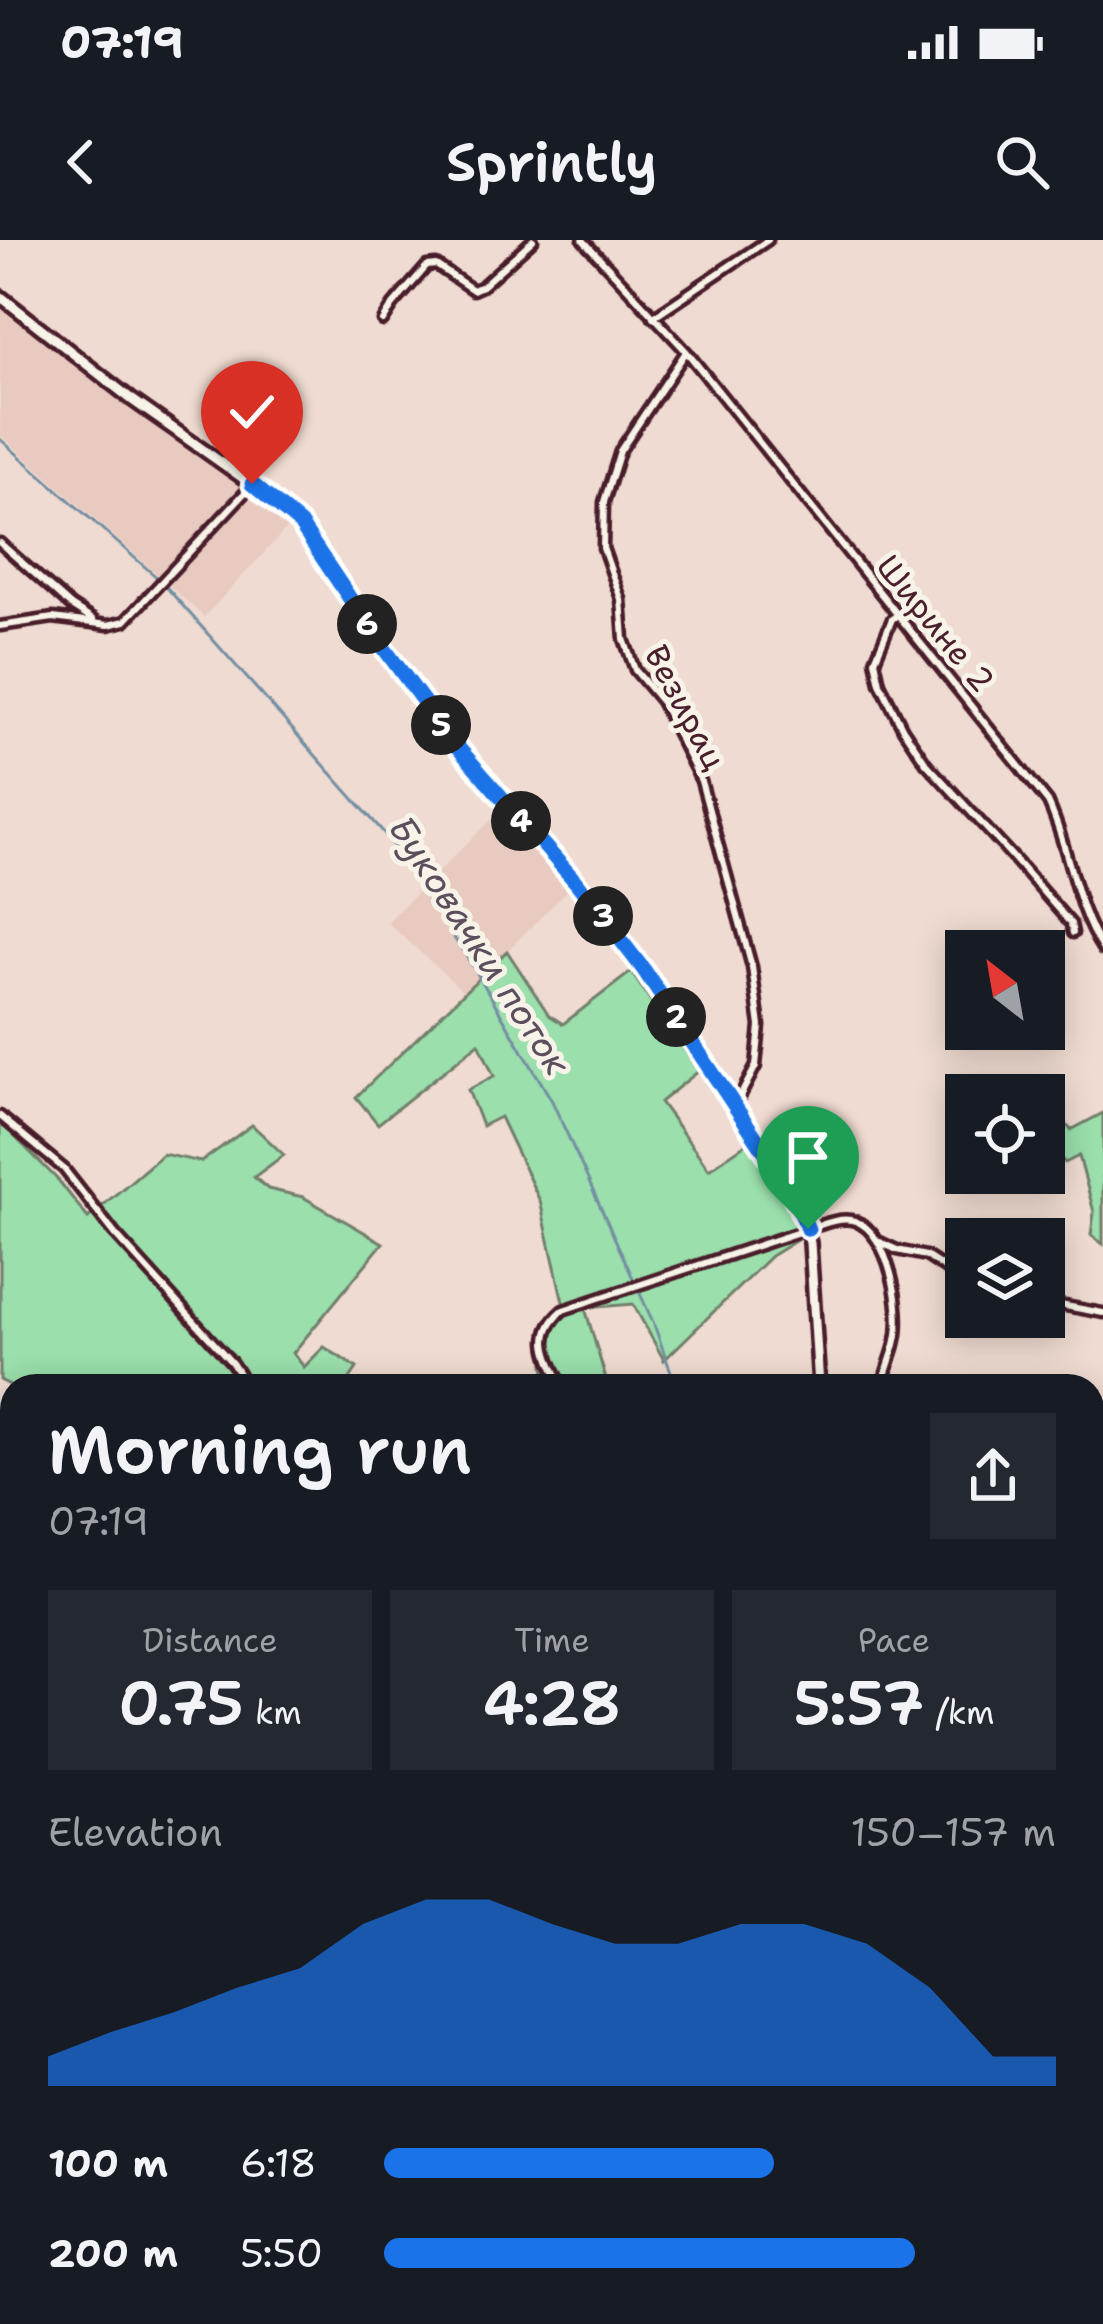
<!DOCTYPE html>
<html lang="en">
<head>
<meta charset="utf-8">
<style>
	body { margin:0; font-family:"Shantell Sans",sans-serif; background:#242831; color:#f1f3f6; height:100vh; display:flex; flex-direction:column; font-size:45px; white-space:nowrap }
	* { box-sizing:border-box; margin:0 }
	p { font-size:39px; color:#9ea1a6 }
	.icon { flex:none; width:66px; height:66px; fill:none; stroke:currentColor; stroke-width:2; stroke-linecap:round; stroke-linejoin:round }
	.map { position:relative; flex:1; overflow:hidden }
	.details { position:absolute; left:0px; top:1134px; width:1104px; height:951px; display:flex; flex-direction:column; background:#171b24; border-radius:36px 36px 0 0; box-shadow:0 6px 30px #0003 }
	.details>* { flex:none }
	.needle { width:78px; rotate:329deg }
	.fabs { position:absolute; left:945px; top:690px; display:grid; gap:24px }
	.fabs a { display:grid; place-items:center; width:120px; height:120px; border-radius:0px; background:#171b24; box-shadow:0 6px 30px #0003; font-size:60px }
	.pin { position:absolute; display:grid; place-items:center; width:102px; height:102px; color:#fff; margin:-123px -51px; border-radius:50% 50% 50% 0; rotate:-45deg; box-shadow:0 0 12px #0007 }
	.pin .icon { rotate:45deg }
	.km { position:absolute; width:60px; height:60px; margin:-30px; border-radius:50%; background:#222; color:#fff; font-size:33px; line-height:60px; text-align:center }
	.round { display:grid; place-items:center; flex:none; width:126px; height:126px; border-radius:0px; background:#242831 }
	.overview { display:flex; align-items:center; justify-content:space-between; height:204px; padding:0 48px }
	h1 { font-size:66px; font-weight:600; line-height:90px }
	.metrics { display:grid; grid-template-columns:repeat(3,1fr); gap:18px; height:204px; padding:12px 48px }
	.metrics div { display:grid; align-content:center; border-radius:0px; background:#242831; text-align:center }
	.metrics b { font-size:60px; font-weight:600 }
	.metrics small { font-size:33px; font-weight:400 }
	.metrics p { font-size:33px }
	.chart { height:336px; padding:24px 48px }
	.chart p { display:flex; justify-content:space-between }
	.chart svg { width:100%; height:216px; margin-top:12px; fill:#1a73e8; opacity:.7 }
	ul { padding:0 48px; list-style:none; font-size:39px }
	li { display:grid; grid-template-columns:192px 144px 1fr; align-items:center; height:90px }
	li i { height:30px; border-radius:15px; background:#1a73e8 }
	.status { display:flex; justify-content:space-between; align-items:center; height:84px; padding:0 60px; background:#171b24; direction:ltr }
	.status svg { height:33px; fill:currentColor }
	header { display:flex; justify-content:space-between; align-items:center; height:156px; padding:0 48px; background:#171b24; font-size:54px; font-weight:600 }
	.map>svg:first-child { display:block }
</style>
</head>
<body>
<div class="status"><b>07:19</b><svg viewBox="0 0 49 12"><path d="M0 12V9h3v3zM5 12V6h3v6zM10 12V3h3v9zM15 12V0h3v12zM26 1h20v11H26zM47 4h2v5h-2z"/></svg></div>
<header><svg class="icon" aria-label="back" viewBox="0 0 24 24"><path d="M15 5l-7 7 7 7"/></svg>Sprintly<svg class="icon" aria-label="search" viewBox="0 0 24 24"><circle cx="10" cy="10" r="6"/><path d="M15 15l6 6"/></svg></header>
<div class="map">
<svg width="1103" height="2084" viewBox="0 0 1103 2084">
	<rect width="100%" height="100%" fill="#efdbd1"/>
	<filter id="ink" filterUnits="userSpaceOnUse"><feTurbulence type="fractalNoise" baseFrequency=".00833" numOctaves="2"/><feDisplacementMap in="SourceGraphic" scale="24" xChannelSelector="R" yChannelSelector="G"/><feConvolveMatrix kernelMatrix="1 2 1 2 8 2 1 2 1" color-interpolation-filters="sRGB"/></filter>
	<g filter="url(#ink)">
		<path fill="#e9cac1" d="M 0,62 L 128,163 L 245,245 L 183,313 L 159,336 L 0,195 Z
			M 251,250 L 292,283 L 204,377 L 165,342 Z
			M 497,574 L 568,650 L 465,753 L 387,682 Z"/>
		<path fill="#9adfac" stroke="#727f6c" stroke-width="3" d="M 507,711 L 549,775 L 563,784 L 631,732 L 699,831 L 660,862 L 709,929 L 750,901 L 787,961 L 799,993 L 800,998 L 771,1016 L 664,1120 L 633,1064 L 585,1068 L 608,1146 L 521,1146 L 545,1137 L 543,1111 L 552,1082 L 566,1075 L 540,961 L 500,877 L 482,886 L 468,850 L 494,836 L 479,803 L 378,884 L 356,857 Z
			M 1044,860 L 1071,890 L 1103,873 L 1103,1004 L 1091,995 L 1094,972 L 1079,916 L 1065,923 L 1044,899 Z
			M 0,882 L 59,941 L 88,978 L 163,914 L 201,922 L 252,885 L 284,915 L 254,937 L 268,949 L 303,957 L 383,1003 L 293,1113 L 304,1127 L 324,1107 L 357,1128 L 345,1146 L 12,1146 L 0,1140 Z
			M 12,1219 L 12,1460 L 0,1455 L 0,1239 Z
			M 12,2008 L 12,2073 L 85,2073 L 94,2084 L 0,2084 L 0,2017 Z
			M 1092,2031 L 1103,2037 L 1103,2084 L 865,2084 L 869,2073 L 1092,2073 Z"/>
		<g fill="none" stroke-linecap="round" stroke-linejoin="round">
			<path stroke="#748fa2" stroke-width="3" d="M 0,199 L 161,341 L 385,594 L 474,728 L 552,861 L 653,1082 L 676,1146
				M 1092,2022 L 1103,2029
				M 850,2084 L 852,2073"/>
			<g stroke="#4a1f2b" stroke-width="15">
				<path id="street" d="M 583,0 L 686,111 L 1048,562 C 1070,609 1074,666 1103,710
					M 653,77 L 768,0
					M 383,81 L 393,65 L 427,26 L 436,25 L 473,50 L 482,46 L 533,0
					M 686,112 L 620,211 L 604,262 L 603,308 L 621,359 L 624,399 L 635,430 L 661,461 L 701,541 L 752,727 L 760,786 L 756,826 L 735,866
					M 0,303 L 71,366 L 93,380
					M 896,376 L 892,379 L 875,420 L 880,443 L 903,489 L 926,523 L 1010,614 L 1071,684 L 1073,693
					M 0,386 L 53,378 L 108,385 L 125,381 L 252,245
					M 0,876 L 64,929 L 115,994 L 232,1123 L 247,1146
					M 880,1002 L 897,1010 L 926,1016 L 966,1042
					M 1044,1062 L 1103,1073
					M 562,1146 C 548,1116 534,1095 563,1070 L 808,989 C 821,985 841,976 855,981 C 889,992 903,1070 896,1100 C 893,1116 885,1130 883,1146
					M 1092,1224 L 1103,1208
					M 1092,1240 L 1103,1255
					M 0,1307 L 12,1311
					M 1092,1307 L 1103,1320
					M 1092,1358 L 1103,1361"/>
			</g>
			<g stroke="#4a1f2b" stroke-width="18">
				<path id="secondary" d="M 0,56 L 131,159 L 273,259 L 300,284 L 375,396 L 454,503 L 573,639 L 643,728 L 790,949 L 803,975 L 810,1003 L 819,1146
					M 1092,1812 L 1103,1820"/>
			</g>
			<use href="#street" stroke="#f7f3e8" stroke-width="6"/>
			<use href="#secondary" stroke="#f7f3e8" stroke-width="9"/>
		</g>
	</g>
	<g fill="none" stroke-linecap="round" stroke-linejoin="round" filter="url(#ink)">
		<g stroke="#fff" stroke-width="24">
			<path id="route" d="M 252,244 L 300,284 L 375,396 L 454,503 L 575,641 L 644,730 L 790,949 L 808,989"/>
		</g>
		<use href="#route" stroke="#1a73e8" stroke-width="15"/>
	</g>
	<g text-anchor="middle" stroke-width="10" stroke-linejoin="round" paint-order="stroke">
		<g font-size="33" fill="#4a1f2b" stroke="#f7f3e8">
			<text transform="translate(936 383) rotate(51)" y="12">Ширине 2</text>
			<text transform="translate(686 467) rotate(62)" y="12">Везирац</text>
		</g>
		<g font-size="36" font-style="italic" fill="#5c4e5d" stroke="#f7f3e8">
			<text transform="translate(480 705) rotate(57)" y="13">Буковачки поток</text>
		</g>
	</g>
</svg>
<div class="fabs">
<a><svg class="needle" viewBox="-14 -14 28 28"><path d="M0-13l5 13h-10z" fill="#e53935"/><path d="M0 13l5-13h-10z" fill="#9ea1a6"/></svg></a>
<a><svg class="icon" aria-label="locate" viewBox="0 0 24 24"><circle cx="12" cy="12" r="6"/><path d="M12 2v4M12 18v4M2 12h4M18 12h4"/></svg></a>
<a><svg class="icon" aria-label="layers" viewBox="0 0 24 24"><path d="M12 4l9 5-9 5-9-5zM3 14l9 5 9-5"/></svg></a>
</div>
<div class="pin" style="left:808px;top:989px;background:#1e9e55"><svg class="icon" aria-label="arrive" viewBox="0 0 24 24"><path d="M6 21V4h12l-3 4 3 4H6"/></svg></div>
<div class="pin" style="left:252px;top:244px;background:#d93025"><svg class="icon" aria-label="check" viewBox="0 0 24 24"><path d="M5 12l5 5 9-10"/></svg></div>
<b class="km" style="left:676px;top:777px">2</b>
<b class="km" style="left:603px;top:676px">3</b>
<b class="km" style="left:521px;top:581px">4</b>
<b class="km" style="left:441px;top:485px">5</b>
<b class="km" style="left:367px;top:384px">6</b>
<section class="details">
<div class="overview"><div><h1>Morning run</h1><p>07:19</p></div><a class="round"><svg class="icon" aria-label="share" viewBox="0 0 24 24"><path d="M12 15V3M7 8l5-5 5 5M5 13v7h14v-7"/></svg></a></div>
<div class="metrics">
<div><p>Distance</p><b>0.75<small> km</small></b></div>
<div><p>Time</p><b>4:28</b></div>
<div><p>Pace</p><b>5:57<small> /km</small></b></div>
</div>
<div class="chart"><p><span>Elevation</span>150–157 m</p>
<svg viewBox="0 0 160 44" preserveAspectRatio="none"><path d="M0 44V38L10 33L20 29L30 24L40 20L50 11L60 6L70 6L80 11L90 15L100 15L110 11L120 11L130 15L140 24L150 38L160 38V44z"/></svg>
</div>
<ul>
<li><b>100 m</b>6:18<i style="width:58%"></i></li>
<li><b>200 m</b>5:50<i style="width:79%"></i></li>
</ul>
</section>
</div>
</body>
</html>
